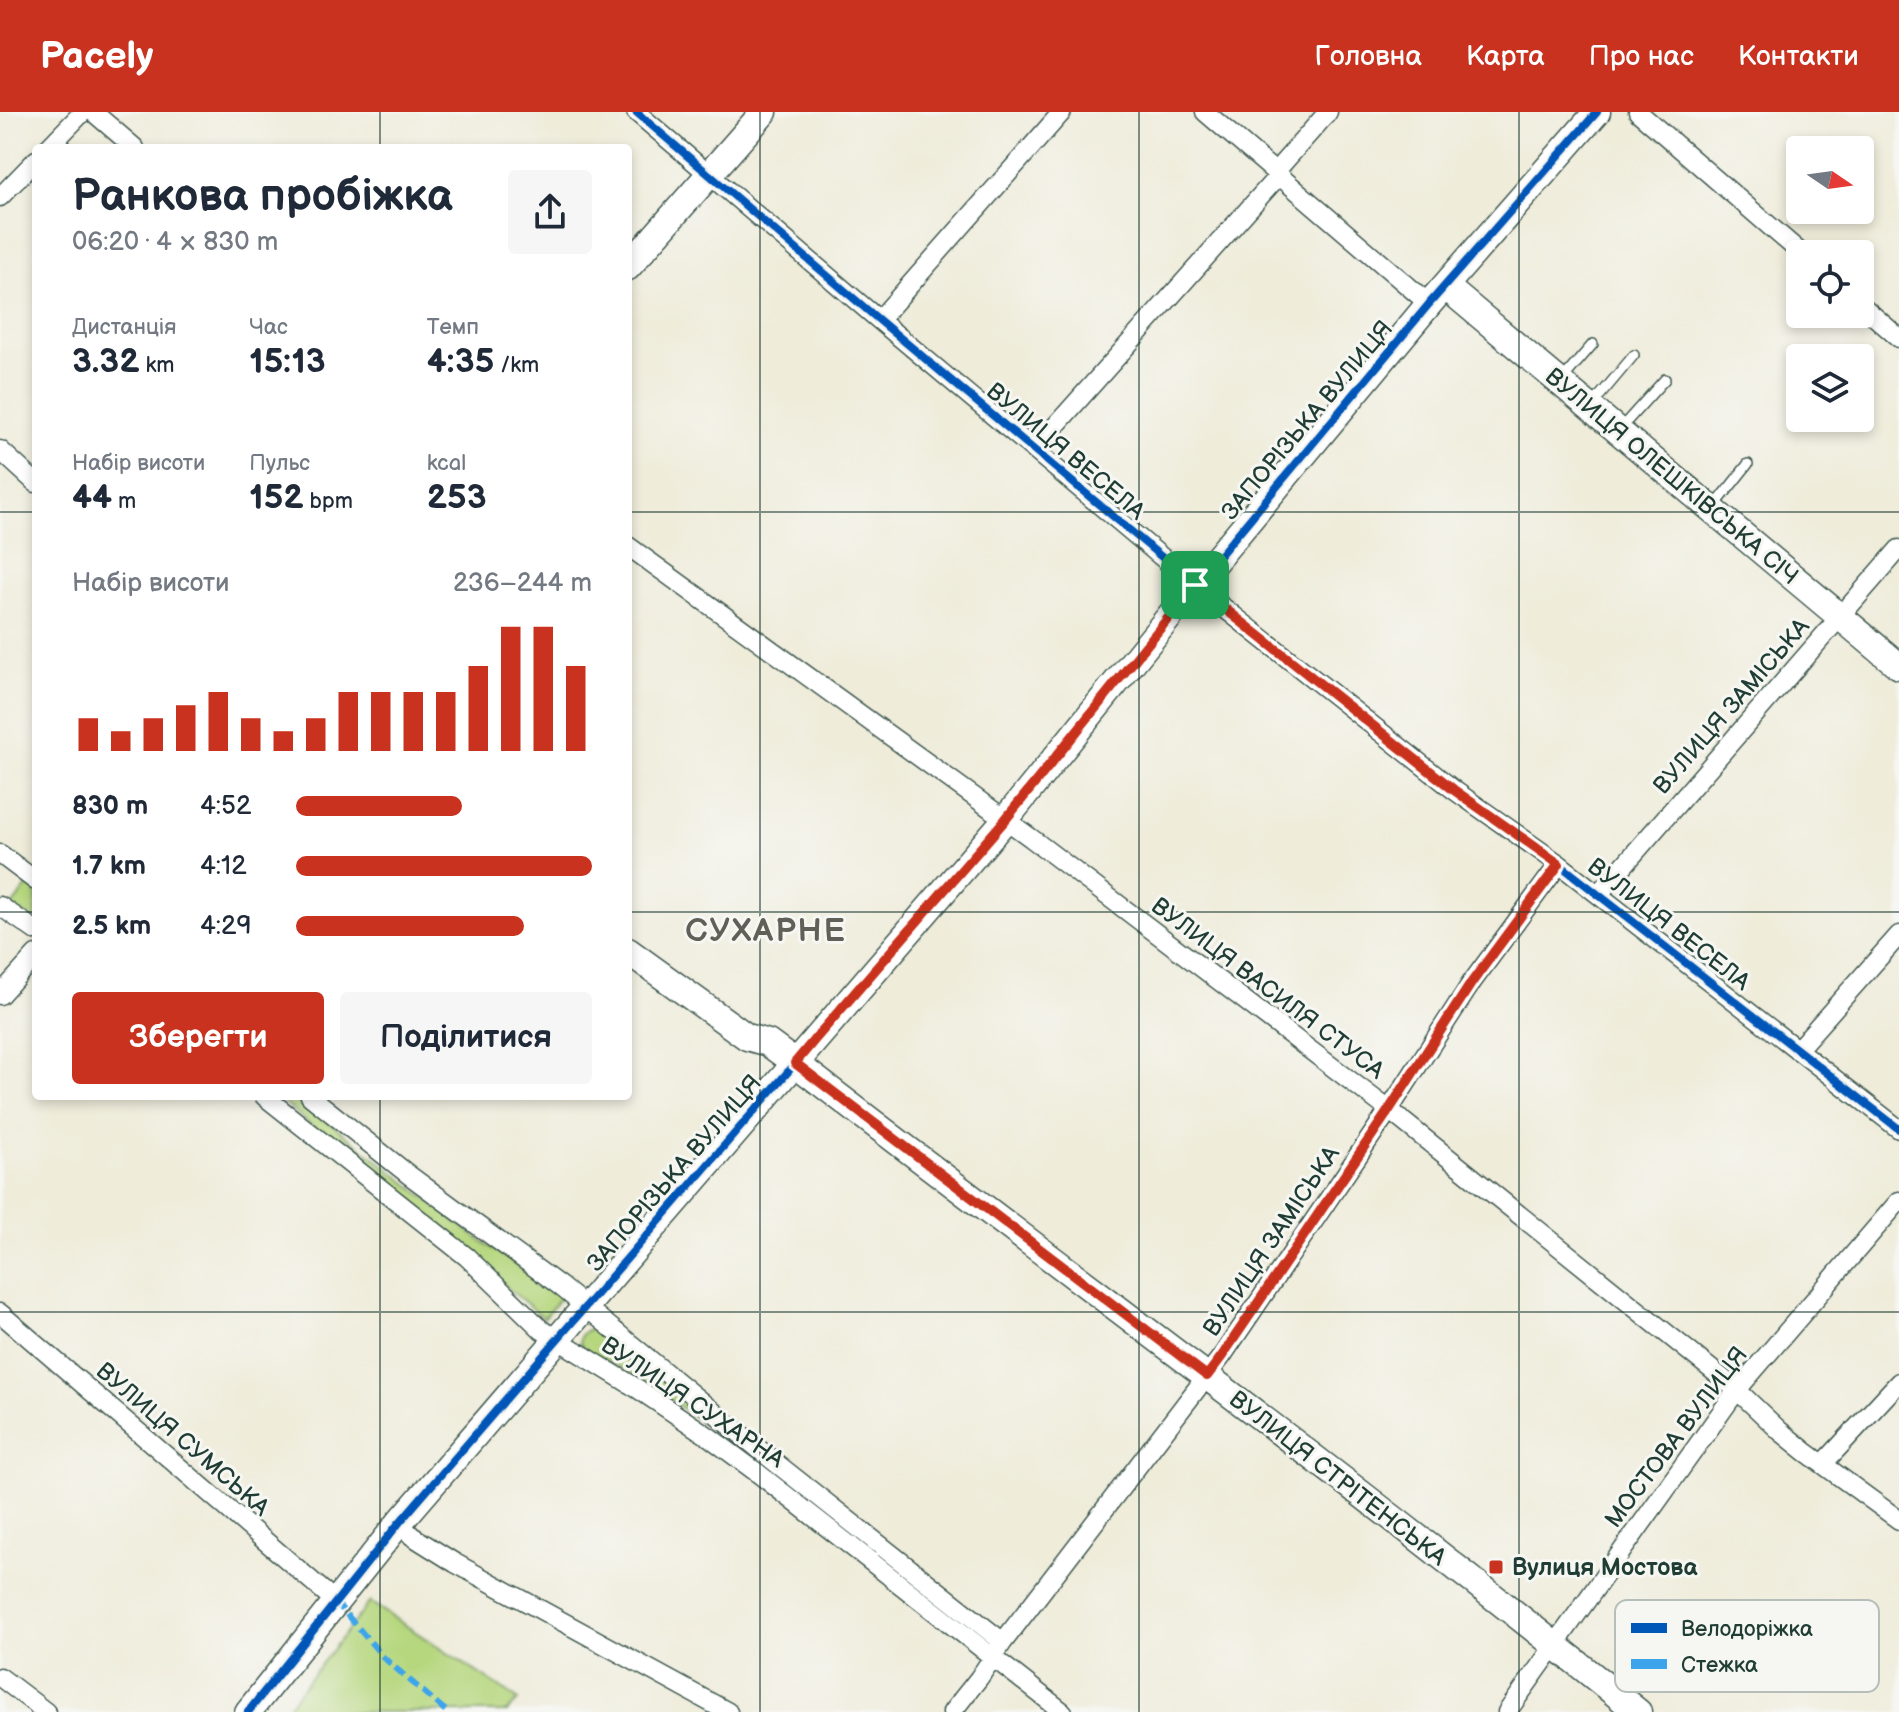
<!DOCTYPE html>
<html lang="uk">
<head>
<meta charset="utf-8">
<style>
	body { margin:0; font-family:"Balsamiq Sans",sans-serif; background:#f6f6f7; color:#1f2937; height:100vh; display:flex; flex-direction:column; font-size:30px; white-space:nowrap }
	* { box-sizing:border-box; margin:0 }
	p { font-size:26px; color:#747a83 }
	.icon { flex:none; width:44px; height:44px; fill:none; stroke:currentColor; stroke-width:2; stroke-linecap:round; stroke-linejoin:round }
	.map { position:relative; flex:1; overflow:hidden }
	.panel { position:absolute; left:32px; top:32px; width:600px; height:956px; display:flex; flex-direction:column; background:#fff; border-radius:8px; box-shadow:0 4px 12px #0003 }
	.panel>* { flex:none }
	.needle { width:52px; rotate:103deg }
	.tools { position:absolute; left:1786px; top:24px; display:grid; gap:16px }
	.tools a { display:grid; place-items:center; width:88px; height:88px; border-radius:8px; background:#fff; box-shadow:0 4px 12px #0003; font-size:40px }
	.pin { position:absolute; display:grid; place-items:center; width:68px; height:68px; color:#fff; margin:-34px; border-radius:16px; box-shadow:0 4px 12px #0006 }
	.round { display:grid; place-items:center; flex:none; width:84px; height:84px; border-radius:8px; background:#f6f6f7 }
	.summary { display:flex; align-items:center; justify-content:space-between; height:136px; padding:0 40px }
	h1 { font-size:44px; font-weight:700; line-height:60px }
	.stats { display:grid; grid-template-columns:repeat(3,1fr); gap:12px; height:136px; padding:8px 40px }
	.stats div { display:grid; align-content:center }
	.stats b { font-size:34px; font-weight:700 }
	.stats small { font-size:22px; font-weight:400 }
	.stats p { font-size:22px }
	.chart { height:224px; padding:16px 40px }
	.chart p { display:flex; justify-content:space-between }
	.chart svg { width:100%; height:144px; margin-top:8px; stroke:#c8321e; stroke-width:6 }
	.cta { display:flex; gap:16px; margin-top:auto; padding:16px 40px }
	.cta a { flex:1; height:92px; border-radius:8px; background:#c8321e; color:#fff; font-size:32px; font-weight:700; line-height:92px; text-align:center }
	.cta a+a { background:#f6f6f7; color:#1f2937 }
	ul { padding:0 40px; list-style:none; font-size:26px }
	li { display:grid; grid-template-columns:128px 96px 1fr; align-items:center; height:60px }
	li i { height:20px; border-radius:10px; background:#c8321e }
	header { display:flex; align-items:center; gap:48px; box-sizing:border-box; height:112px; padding:0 40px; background:#c8321e; color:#fff }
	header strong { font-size:38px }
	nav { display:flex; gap:44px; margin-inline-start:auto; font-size:28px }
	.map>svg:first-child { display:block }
</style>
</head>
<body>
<header>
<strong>Pacely</strong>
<nav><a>Головна</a><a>Карта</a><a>Про нас</a><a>Контакти</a></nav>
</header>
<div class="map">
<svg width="1899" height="1600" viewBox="0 0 1899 1600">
	<rect width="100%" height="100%" fill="#f6f6f2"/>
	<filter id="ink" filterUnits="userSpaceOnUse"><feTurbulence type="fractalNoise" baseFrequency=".0125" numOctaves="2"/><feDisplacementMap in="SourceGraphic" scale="16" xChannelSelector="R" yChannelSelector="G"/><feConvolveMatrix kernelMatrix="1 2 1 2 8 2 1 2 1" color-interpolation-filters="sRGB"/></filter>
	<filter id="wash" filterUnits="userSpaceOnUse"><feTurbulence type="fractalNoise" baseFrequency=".006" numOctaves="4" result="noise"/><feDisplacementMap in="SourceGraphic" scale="32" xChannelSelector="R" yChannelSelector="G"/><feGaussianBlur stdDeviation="1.8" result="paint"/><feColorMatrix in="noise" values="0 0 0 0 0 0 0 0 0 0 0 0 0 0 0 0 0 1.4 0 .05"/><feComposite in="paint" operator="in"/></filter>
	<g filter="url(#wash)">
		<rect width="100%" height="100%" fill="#efecda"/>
		<path fill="#b6d77e" stroke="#6a8a59" stroke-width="2" d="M 30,770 L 36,775 L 36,809 L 12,794 Z
			M 276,984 L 296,984 L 473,1123 L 561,1184 L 544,1206 Z
			M 593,1216 L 599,1216 L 752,1339 L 747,1345 C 707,1314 667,1283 623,1257 C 614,1252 584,1240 581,1233 C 577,1223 585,1218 593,1216 Z
			M 370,1490 L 519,1588 L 507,1600 L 283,1600 Z"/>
	</g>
	<g filter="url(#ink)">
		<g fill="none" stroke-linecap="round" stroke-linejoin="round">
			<g stroke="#3e574d" stroke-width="12">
				<path id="lane" d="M 1561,269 L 1593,232
					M 1592,293 L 1634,243
					M 1620,317 L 1665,267
					M 1714,395 L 1748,352"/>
			</g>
			<g stroke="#3e574d" stroke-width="21">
				<path id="street" d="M 93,0 L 135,36
					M 636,0 L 879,208 L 1195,473 L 1454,678 L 1559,752 L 1899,1017
					M 1205,0 L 1429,192
					M 1638,0 L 1802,142
					M 48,36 L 83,0
					M 1275,60 L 1328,0
					M 0,85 L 36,48
					M 1860,192 L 1899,226
					M 879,208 L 1062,0
					M 0,338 L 36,371
					M 1034,338 L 1279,63
					M 628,434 L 1031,726 L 1389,998 L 1737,1278 L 1780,1319 L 1806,1340 L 1899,1408
					M 0,742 L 36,769
					M 1599,782 L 1899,437
					M 0,794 L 36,819
					M 0,883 L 36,843
					M 1797,938 L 1899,823
					M 264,984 L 467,1145 L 542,1218 L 638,1277 L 708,1324 L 759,1362 L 1063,1600
					M 310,984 L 409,1063 L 560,1174 L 771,1347 L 1003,1530
					M 0,1201 L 335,1489
					M 1823,1352 L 1899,1270
					M 399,1411 L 412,1424 L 455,1451 L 728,1600
					M 0,1565 L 46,1600
					M 952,1600 L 979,1566 L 1003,1530 L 1222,1244 L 1389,998 L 1472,870 L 1559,752
					M 1507,1600 L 1737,1278 L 1899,1089"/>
			</g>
			<g stroke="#3e574d" stroke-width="29">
				<path id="secondary" d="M 628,155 L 764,0
					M 1445,174 L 1899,554
					M 628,839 L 747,925 L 768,931 L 795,951 C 1076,1168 1363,1377 1638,1600
					M 248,1600 L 399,1411 L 1005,708 L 1195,473 L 1429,192 L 1597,0"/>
			</g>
			<use href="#lane" stroke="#fff" stroke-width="9"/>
			<use href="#street" stroke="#fff" stroke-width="18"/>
			<use href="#secondary" stroke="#fff" stroke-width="26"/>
			<path stroke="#3da4eb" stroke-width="6" stroke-dasharray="12 6" stroke-linecap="butt" d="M 335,1489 L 385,1547 L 447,1600"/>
			<g stroke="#f6f6f2" stroke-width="13">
				<path id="cycleway" d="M 636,0 L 879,208 L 1195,473 L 1454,678 L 1559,752 L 1899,1017
					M 248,1600 L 399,1411 L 1005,708 L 1195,473 L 1429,192 L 1597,0"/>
			</g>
			<use href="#cycleway" stroke="#0057b8" stroke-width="8"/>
		</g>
	</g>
	<g fill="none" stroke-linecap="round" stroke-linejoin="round" filter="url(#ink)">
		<g stroke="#fff" stroke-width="16">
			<path id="route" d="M 1195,473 L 1454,678 L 1559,752 L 1472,870 L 1389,998 L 1222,1244 L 1207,1264 L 795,951 L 815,927 L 1005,708 Z"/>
		</g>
		<use href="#route" stroke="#c8321e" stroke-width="10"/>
	</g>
	<path fill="none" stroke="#1f3d34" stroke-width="2" stroke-opacity="0.55" d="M 380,0 L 380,36M 760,0 L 760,1600M 1139,0 L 1139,1600M 1519,0 L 1519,1600M 0,400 L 36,400M 628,400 L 1899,400M 0,800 L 36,800M 628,800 L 1899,800M 380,984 L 380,1600M 0,1200 L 1899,1200"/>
	<rect fill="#c8321e" stroke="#f6f6f2" stroke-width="3" x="1488" y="1447" width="16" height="16" rx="4"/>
	<g text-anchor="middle" stroke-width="6" stroke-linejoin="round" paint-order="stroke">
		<g font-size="24" fill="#1f3d34" stroke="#f6f6f2">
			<text transform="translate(1307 308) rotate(-50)" y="8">ЗАПОРІЗЬКА ВУЛИЦЯ</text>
			<text transform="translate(1066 339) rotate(40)" y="8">ВУЛИЦЯ ВЕСЕЛА</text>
			<text transform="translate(1672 364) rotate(40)" y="8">ВУЛИЦЯ ОЛЕШКІВСЬКА СІЧ</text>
			<text transform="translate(1731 594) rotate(-49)" y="8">ВУЛИЦЯ ЗАМІСЬКА</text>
			<text transform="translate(1669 812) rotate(38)" y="8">ВУЛИЦЯ ВЕСЕЛА</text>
			<text transform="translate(1268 876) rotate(37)" y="8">ВУЛИЦЯ ВАСИЛЯ СТУСА</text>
			<text transform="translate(674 1061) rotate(-49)" y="8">ЗАПОРІЗЬКА ВУЛИЦЯ</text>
			<text transform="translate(1271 1129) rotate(-56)" y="8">ВУЛИЦЯ ЗАМІСЬКА</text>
			<text transform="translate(693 1290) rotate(34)" y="8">ВУЛИЦЯ СУХАРНА</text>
			<text transform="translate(1676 1325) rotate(-53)" y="8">МОСТОВА ВУЛИЦЯ</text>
			<text transform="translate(183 1327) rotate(41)" y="8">ВУЛИЦЯ СУМСЬКА</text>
			<text transform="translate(1338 1366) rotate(38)" y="8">ВУЛИЦЯ СТРІТЕНСЬКА</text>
		</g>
		<g font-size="24" font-weight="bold" fill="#1f3d34" stroke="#f6f6f2" text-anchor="start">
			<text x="1512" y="1463">Вулиця Мостова</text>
		</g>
		<g font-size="32" font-weight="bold" letter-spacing="2" fill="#616058" stroke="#f6f6f2">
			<text x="766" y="829">СУХАРНЕ</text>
		</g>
	</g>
	<rect x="1615" y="1488" width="264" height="92" rx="12" fill="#f6f6f2" stroke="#b6beb9" stroke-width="2"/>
	<rect x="1631" y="1511" width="36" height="10" fill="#0057b8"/>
	<rect x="1631" y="1547" width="36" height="10" fill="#3da4eb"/>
	<g font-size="22" fill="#1f3d34">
		<text x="1681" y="1524">Велодоріжка</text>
		<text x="1681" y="1560">Стежка</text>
	</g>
</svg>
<div class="tools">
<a><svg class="needle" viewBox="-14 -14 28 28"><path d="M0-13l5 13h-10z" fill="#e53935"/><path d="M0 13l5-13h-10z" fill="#747a83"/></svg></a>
<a><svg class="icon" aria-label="locate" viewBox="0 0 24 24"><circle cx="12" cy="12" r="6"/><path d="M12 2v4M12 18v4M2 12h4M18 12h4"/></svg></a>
<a><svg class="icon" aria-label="layers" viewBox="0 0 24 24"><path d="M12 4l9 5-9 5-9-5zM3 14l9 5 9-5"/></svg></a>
</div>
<div class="pin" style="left:1195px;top:473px;background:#1e9e55"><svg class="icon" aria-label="arrive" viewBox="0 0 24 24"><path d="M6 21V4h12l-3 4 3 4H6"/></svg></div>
<section class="panel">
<div class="summary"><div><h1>Ранкова пробіжка</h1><p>06:20 · 4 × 830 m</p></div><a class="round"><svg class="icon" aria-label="share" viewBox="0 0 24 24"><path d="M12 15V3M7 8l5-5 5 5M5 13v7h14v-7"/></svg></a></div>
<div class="stats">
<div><p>Дистанція</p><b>3.32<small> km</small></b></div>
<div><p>Час</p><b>15:13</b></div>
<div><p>Темп</p><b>4:35<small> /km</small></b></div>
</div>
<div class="stats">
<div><p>Набір висоти</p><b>44<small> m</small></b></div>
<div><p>Пульс</p><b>152<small> bpm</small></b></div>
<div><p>kcal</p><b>253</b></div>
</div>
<div class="chart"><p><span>Набір висоти</span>236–244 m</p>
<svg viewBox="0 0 160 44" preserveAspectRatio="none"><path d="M5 44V34M15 44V38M25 44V34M35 44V30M45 44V26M55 44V34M65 44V38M75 44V34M85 44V26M95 44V26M105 44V26M115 44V26M125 44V18M135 44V6M145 44V6M155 44V18"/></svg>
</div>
<ul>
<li><b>830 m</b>4:52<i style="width:56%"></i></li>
<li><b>1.7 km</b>4:12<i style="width:100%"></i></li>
<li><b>2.5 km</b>4:29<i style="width:77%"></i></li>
</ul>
<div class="cta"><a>Зберегти</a><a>Поділитися</a></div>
</section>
</div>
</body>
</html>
